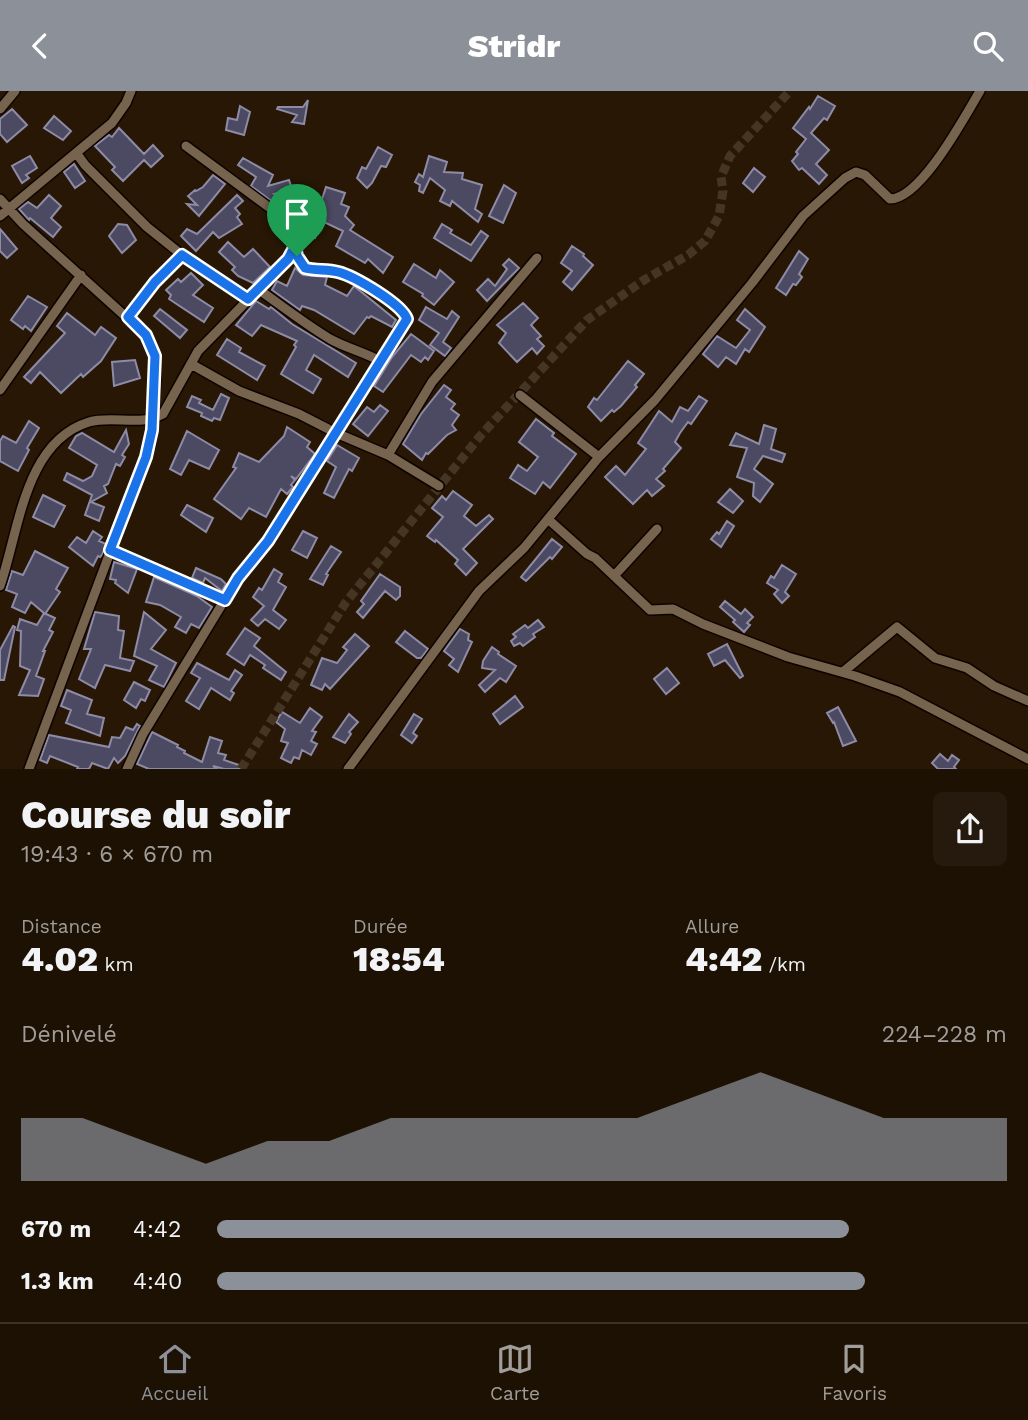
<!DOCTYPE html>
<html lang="fr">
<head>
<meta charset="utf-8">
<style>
	body { margin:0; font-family:"Work Sans",sans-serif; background:#251a0d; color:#f1f3f6; height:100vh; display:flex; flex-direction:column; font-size:26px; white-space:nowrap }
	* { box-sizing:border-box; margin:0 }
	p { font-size:23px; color:#a09d9a }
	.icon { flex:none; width:38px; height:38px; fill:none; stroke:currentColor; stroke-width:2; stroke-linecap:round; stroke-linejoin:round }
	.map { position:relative; height:678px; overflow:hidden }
	.drawer { display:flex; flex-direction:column; background:#1d1103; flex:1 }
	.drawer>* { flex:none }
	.pin { position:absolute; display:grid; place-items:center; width:60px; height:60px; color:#fff; margin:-72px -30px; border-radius:50% 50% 50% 0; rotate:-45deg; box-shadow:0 0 7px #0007 }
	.pin .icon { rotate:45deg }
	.round { display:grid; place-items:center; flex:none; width:74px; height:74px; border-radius:10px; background:#251a0d }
	.summary { display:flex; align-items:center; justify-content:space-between; height:119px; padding:0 21px }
	h1 { font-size:38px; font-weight:800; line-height:52px }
	.metrics { display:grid; grid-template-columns:repeat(3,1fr); gap:10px; height:119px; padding:7px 21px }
	.metrics div { display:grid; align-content:center }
	.metrics b { font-size:35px; font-weight:800 }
	.metrics small { font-size:19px; font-weight:400 }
	.metrics p { font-size:19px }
	.chart { height:196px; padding:14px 21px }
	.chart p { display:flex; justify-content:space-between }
	.chart svg { width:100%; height:126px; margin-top:7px; fill:#8c9099; opacity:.7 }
	ul { padding:0 21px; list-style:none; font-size:23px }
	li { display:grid; grid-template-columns:112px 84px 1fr; align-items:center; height:52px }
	li i { height:18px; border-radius:9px; background:#8c9099 }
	header { display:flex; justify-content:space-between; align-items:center; height:91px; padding:0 21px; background:#8c9099; color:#fff; font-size:32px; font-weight:800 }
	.dock { display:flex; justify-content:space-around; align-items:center; height:98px; border-top:2px solid #3b3125; background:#1d1103; font-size:19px; color:#a09d9a }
	.dock a { display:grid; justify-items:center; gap:4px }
	.dock .selected { color:#8c9099 }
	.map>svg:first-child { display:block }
</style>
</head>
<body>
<header><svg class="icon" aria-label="back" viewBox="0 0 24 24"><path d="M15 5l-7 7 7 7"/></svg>Stridr<svg class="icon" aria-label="search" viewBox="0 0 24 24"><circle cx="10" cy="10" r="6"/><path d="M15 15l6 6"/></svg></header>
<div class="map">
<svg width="1028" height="678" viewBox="0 0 1028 678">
	<rect width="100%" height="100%" fill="#271704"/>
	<path fill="#4c4a62" stroke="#8d8ba6" stroke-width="2" d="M 818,5 L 835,15 L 827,29 L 824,27 L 811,42 L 829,59 L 816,73 L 827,84 L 819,93 L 802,77 L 799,79 L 792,70 L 798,63 L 796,61 L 806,48 L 793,37 L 809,16 L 810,18 Z
		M 308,9 L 304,33 L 292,31 L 297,24 L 277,18 L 278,16 L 303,16 Z
		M 240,15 L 250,21 L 244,44 L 226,39 L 228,27 L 237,29 Z
		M 12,18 L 27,34 L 7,51 L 0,43 L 0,28 Z
		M 54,25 L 71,40 L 63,49 L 44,37 Z
		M 119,37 L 144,63 L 153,54 L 163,65 L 151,76 L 144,69 L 123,90 L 112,79 L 115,76 L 95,55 L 109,44 L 112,46 Z
		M 378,56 L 392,64 L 386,76 L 381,75 L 372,92 L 367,97 L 357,87 L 362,76 L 366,78 Z
		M 30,65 L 37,77 L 26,84 L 29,87 L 22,92 L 12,75 Z
		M 429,65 L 447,71 L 444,81 L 463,82 L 462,88 L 482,94 L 475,118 L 482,123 L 478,131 L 452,110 L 450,115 L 440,110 L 445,99 L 430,87 L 423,102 L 419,100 L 420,94 L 415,91 L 419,83 L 423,86 Z
		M 243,67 L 273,84 L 268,95 L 289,89 L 292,98 L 274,103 L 292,117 L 288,122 L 251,95 L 256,86 L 238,74 Z
		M 74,73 L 85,90 L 75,97 L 64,81 Z
		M 754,77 L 765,86 L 753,101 L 743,92 Z
		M 213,84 L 225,93 L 199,125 L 187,113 L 197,114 L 188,105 L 195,99 L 196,100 L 203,96 Z
		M 504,94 L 516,102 L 503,132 L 489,125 Z
		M 326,96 L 345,102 L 341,113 L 349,116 L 345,125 L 354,134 L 350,139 L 393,166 L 383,182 L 368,168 L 365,172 L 336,155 L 343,140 L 322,130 L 315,147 L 304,142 L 313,110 L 321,111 Z
		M 49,104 L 61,115 L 51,127 L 61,136 L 53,146 L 30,127 L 29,129 L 19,118 L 28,111 L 37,117 Z
		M 237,104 L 243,110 L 235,117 L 240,123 L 237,126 L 242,133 L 219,147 L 213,141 L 196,160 L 181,145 L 187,138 L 197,143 Z
		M 118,133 L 127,134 L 136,149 L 122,162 L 109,145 Z
		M 442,133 L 452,139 L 450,142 L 471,154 L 481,140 L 488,145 L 471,170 L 434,147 Z
		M 0,138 L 17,158 L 7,167 L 0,160 Z
		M 228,151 L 244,166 L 253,158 L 270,176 L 253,192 L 238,185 L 232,179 L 235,176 L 219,161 Z
		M 572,155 L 584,163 L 583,165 L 593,174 L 572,199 L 563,191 L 572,180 L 561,172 Z
		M 799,160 L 808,168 L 799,183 L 802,186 L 796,194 L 793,193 L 786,204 L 776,197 Z
		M 509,168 L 519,177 L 487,210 L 477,199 L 488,188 L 495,195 L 507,178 L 503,174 Z
		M 414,173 L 436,187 L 440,179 L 454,191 L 434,214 L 422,205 L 423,203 L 403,191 Z
		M 295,177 L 303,184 L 327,186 L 325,194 L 347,205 L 354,195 L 396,229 L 392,236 L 371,225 L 369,227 L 367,226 L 354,243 L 314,219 L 302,215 L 300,219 L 272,199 L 277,190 L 287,195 Z
		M 191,182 L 203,194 L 193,204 L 213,217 L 204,231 L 169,208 L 171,204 L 166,199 L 178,188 L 181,191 Z
		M 28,205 L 47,216 L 31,240 L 25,235 L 23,238 L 11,229 Z
		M 256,210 L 269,218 L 271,216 L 292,233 L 356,272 L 348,286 L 314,264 L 306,279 L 321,288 L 313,302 L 281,283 L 296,256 L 294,254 L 297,250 L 261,234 L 252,245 L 236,234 Z
		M 523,212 L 538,227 L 531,234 L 541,245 L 537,248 L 544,255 L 537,263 L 532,257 L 517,271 L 499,252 L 506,242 L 497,234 Z
		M 426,216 L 447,228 L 452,220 L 459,226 L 443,251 L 451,257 L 445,265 L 430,254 L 439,242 L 419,229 Z
		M 160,218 L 187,239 L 180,247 L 154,225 Z
		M 745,218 L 765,236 L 749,261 L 745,258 L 736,273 L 726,266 L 718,276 L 703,263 L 717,245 L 736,257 L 750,239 L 737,229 Z
		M 67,222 L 95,244 L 101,236 L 116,247 L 101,270 L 83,286 L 81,283 L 61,302 L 40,281 L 31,292 L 24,286 L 65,242 L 57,235 Z
		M 411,243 L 434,260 L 428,269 L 425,266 L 421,271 L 411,264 L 383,301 L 374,295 L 392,266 Z
		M 227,248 L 241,257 L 239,261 L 265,275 L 257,289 L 217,264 Z
		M 135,269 L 140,287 L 114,295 L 112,271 Z
		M 628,270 L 644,283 L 635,294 L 637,296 L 621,315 L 614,321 L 612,319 L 601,330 L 588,316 L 594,307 L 597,309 Z
		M 444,294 L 451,299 L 446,306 L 455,313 L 451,318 L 459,324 L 452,334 L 456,339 L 447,344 L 428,363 L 426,362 L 422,369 L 403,353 L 421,323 Z
		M 221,303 L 229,307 L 220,329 L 214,327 L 212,330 L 201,325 L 202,322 L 187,316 L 192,305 L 201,309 L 199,312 L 213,319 Z
		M 699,305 L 707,310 L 691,333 L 688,331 L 680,342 L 675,351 L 681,357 L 663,378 L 665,380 L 656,388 L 664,395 L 652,405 L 647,399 L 633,413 L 605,386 L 616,375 L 625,384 L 646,358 L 638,352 L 659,320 L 672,331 L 680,316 L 688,320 Z
		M 380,314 L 388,320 L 368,345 L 353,333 L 367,316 L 374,321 Z
		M 536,328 L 554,342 L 552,345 L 576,363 L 550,397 L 543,391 L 535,403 L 510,387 L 518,374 L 527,380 L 538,366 L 519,351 Z
		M 29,330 L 39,337 L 27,357 L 29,359 L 18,380 L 0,370 L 0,350 L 3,345 L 16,352 Z
		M 764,334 L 776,338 L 771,358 L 785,363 L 782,371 L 763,365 L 754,378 L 773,393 L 760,411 L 753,405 L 754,392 L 737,386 L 747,357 L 730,354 L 736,342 L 759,353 Z
		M 287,336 L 310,351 L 307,356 L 315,363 L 296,388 L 291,385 L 295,389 L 291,394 L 293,396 L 287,403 L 281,398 L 266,426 L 249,417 L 241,428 L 214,408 L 236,377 L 233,376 L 239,362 L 259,371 L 284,345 Z
		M 126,339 L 129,353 L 122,364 L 125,366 L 120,375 L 116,373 L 108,393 L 104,395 L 107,402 L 91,411 L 104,416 L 99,430 L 85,424 L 92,404 L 64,389 L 67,382 L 83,390 L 92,385 L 97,374 L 69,357 L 76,345 L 82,342 L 114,361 Z
		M 187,340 L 219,359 L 209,378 L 189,369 L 181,384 L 170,378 Z
		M 337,354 L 359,367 L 352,380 L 349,378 L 334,407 L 324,402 L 336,376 L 327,370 Z
		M 730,398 L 743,410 L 733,422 L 718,411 Z
		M 453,400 L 472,414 L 464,425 L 476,435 L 489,424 L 493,428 L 463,458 L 477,472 L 466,484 L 455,473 L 458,469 L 436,449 L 435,451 L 427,445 L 443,426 L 432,417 L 442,405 L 446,409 Z
		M 43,404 L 65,415 L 54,436 L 33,426 Z
		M 187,414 L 213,427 L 206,441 L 181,424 Z
		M 727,430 L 734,435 L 721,456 L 711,448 L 717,441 L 719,443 Z
		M 93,440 L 102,446 L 99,450 L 106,453 L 102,464 L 100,466 L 98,465 L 93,475 L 69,456 L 77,446 L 86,452 Z
		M 303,440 L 317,447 L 307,467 L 292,459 Z
		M 552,448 L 562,456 L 552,468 L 550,466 L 526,490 L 521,486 Z
		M 331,455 L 341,461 L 326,483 L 328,484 L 323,494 L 310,488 Z
		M 35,460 L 68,477 L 56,498 L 60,501 L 45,523 L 31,511 L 25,522 L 12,516 L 17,503 L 6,499 L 12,480 L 23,484 Z
		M 114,471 L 137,478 L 128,502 L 115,492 L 116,489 L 110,488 Z
		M 782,474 L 796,483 L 785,501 L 789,505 L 782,512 L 774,503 L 778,499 L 767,492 L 771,485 L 774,487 Z
		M 196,477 L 221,488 L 226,493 L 222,500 L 205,487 L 203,492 L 192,487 Z
		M 274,478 L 282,483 L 278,491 L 286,496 L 273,519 L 286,529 L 279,538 L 265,528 L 258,535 L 251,529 L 264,515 L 253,506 L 259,497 L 262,499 Z
		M 380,483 L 400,496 L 400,505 L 396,509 L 385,500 L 363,527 L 357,521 L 364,513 L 361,510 Z
		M 154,486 L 197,505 L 212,516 L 199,537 L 191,533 L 186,542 L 175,536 L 181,526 L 160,514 L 146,511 Z
		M 725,510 L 741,523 L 745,518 L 753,526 L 747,532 L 750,534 L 744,541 L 733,531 L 735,529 L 720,516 Z
		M 95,521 L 119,525 L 118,539 L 124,540 L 120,567 L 134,570 L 130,580 L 105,574 L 95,597 L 79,588 L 91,558 L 84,558 Z
		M 144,521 L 166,539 L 151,558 L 176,572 L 164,596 L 149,589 L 157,575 L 134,565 Z
		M 44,522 L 55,527 L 49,539 L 53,541 L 43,560 L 45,560 L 36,585 L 44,588 L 38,605 L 19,604 L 30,579 L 20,575 L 21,540 L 17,539 L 20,528 L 37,534 Z
		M 538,529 L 544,536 L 533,543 L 535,546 L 523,555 L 520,552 L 514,555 L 511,550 L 516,546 L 513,543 L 525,534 L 528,537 Z
		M 13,535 L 15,536 L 4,589 L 0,589 L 0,559 Z
		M 245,537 L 260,547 L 254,555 L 286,581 L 281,589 L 263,577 L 265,574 L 250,564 L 244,574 L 227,563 Z
		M 460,538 L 469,543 L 468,549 L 472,551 L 458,581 L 449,574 L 454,568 L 444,560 Z
		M 405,540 L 428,558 L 421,567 L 417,567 L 396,551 Z
		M 355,543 L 369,555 L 330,598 L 325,593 L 322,599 L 311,594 L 322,567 L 337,572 L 347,559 L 343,556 Z
		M 727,553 L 743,585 L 740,587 L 725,569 L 714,575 L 708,563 Z
		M 492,556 L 499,561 L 498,563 L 516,575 L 506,591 L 500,587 L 485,601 L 479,594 L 495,579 L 482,577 L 483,570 Z
		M 197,572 L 229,589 L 235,579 L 242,584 L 231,600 L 234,602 L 230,609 L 211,597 L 199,618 L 186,610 L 200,587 L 191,582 Z
		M 667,577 L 679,592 L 666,603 L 654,588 Z
		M 134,591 L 150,599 L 145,610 L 141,608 L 136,617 L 124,609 Z
		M 67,599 L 92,609 L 87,623 L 104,627 L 100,645 L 66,632 L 71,619 L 61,615 Z
		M 515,605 L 523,616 L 500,633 L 493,623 Z
		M 838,616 L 856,650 L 843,655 L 834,631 L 833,632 L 827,622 Z
		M 310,617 L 322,626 L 312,640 L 316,641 L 311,650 L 317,653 L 311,664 L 302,659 L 299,668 L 294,666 L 291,672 L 281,667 L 288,652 L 281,650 L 285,638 L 276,631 L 282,621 L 300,632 Z
		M 349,623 L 358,631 L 349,641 L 351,643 L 345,652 L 333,646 Z
		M 414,623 L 422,628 L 413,642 L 417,645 L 412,652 L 401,644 Z
		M 137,633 L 140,635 L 125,665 L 118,672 L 114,667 L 108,678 L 92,672 L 89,678 L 77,678 L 78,676 L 50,665 L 47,672 L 40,669 L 49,644 L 109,656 L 112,646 L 120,647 L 126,636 L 133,639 Z
		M 152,641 L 178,654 L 177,656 L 185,660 L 184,662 L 202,671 L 210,646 L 222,650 L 218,662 L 226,664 L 224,669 L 245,676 L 245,678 L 224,678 L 213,675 L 217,678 L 149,678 L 137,673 Z
		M 940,663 L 948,670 L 952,664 L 959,669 L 954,676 L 956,678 L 938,678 L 932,672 Z"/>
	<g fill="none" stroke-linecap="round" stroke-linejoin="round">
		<path stroke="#453624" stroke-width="9" stroke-dasharray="9 4.5" stroke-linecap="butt" d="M 241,678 L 346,511 L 481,344 L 587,229 L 644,189 L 688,164 L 705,150 L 719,125 L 723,100 L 721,86 L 730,65 L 790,0"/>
		<g stroke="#0f0300" stroke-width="12">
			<path id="street" d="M 0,18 L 15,0
				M 77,63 L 85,74 L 147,136 L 182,164 L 249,208
				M 0,108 L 23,133 L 146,244 L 155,265 L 156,287 L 151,352 L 29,678
				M 0,125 L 112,32 L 126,12 L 131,0
				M 258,198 C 282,215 305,233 330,248 C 346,257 364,261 380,270
				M 128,226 L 155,192 L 182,164
				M 191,273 L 239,300 L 299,323 L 336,342 L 405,232 L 406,225 C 394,209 357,186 338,181 C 327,178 316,180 305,177 L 297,165 L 295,155
				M 0,299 L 81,184
				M 520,304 L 599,366
				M 388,364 L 432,291 L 537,167
				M 549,429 L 587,463 L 595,467 L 650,519 L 673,518 L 703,533 L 788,566 L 855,585 L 900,601 L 1028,668
				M 110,459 L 225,509
				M 614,485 L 657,438
				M 0,495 C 19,441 24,351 89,331 C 113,324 141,336 163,323 L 198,260 L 288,168 C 295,157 300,146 293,134 L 186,55
				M 843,581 L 897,536 L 935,567 L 967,577 L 994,595 L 1028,610
				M 127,678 L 143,643 L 238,487 L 268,450 L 336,342 L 388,364 L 439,395
				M 348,678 L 479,500 L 524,457 L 599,366 L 655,309 L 752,192 L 803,125 L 845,87 L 856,81 L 865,84 L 890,108 C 921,108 965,25 980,0"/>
		</g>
		<use href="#street" stroke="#76644e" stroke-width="9"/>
	</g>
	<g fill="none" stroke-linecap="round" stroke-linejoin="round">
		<g stroke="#fff" stroke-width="14">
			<path id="route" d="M 295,155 L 297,165 L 305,177 C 316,180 327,178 338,181 C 354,185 402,213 407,228 L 268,450 L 238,487 L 225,509 L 110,459 L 146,366 L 152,339 L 155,265 L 146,244 L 128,226 L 155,191 L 182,164 L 248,208 L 288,168 Z"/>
		</g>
		<use href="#route" stroke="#1a73e8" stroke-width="9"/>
	</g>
</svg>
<div class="pin" style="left:297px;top:165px;background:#1e9e55"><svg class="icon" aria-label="arrive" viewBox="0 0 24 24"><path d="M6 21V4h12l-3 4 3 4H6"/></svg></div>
</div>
<section class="drawer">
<div class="summary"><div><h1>Course du soir</h1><p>19:43 · 6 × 670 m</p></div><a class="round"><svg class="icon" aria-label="share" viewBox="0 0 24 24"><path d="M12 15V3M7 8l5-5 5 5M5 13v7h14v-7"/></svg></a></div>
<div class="metrics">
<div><p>Distance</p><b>4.02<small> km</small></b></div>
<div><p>Durée</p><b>18:54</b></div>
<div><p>Allure</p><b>4:42<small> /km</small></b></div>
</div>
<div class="chart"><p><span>Dénivelé</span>224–228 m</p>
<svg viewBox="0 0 160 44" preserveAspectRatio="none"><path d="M0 44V22L10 22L20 30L30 38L40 30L50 30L60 22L70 22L80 22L90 22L100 22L110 14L120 6L130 14L140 22L150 22L160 22V44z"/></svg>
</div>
<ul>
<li><b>670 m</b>4:42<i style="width:80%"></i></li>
<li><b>1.3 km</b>4:40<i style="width:82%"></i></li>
</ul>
</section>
<nav class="dock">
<a class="selected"><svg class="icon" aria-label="home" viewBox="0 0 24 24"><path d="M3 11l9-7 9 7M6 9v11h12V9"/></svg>Accueil</a>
<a><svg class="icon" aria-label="map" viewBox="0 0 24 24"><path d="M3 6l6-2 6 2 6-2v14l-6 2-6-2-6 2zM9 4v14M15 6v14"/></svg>Carte</a>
<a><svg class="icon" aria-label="saved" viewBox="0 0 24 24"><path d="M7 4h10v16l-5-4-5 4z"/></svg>Favoris</a>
</nav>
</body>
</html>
